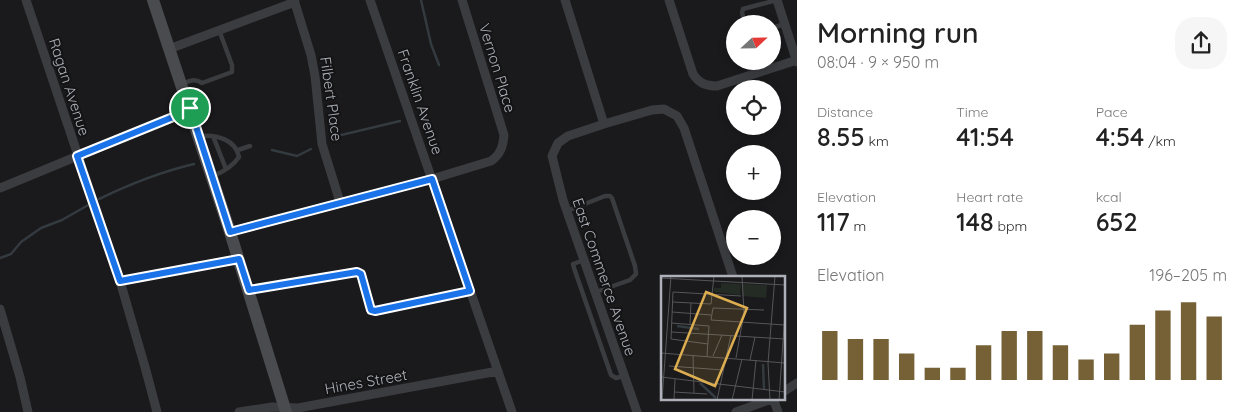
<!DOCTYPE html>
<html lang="en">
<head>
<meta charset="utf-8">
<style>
	body { margin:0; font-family:Quicksand,sans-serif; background:#f6f6f6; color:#222; height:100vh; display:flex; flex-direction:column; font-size:19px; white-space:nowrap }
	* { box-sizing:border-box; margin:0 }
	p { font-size:16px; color:#767676 }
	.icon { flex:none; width:28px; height:28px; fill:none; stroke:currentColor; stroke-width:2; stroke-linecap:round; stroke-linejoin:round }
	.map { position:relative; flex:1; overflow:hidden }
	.side { display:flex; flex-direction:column; background:#fff; width:450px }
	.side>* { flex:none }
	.needle { width:32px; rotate:68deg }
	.buttons { position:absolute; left:726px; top:15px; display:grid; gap:10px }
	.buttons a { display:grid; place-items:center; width:55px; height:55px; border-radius:50%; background:#fff; box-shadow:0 2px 8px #0003; font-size:25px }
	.pin { position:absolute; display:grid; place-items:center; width:42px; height:42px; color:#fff; margin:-21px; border:2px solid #fff; border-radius:50%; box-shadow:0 1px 5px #0007 }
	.round { display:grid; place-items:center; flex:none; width:52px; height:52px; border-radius:20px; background:#f6f6f6 }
	.head { display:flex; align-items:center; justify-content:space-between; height:85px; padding:0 20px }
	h1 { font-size:28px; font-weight:600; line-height:38px }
	.stats { display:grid; grid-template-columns:repeat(3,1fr); gap:8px; height:85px; padding:5px 20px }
	.stats div { display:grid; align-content:center }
	.stats b { font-size:25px; font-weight:600 }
	.stats small { font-size:14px; font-weight:400 }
	.stats p { font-size:14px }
	.chart { height:140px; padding:10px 20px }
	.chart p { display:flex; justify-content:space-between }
	.chart svg { width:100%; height:90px; margin-top:5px; stroke:#766137; stroke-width:6 }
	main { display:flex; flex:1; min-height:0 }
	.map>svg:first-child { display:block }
</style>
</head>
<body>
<main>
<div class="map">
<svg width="797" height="412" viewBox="0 0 797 412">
	<rect width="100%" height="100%" fill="#1a191b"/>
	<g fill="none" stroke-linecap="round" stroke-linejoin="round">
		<path stroke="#333a40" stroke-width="2.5" d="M 421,0 L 431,44 L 439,65
			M 337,136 L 400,121
			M 272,150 L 297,156 L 311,149
			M 99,199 C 130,184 160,172 194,164
			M 0,258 L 11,254 L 21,242 L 41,228 L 62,220 L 90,204"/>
		<path stroke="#3b3c40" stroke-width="4.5" d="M 745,24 L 742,13 L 743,9 L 777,0
			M 772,28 L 785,24
			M 754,61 L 757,73
			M 182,84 C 190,81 194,78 202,83 L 232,72 L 232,65 L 219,30
			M 213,136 L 226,169
			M 200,137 C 215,133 236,140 239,157 C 233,166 223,172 213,176
			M 238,150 L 250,146
			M 567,211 L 605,196 L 610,196 L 612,198 L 635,266 L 636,274 L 630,280 L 596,292
			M 584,260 L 573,264 L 574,268 L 611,375 L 616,378 L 624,376"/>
		<path stroke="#3b3c40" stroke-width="9" d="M 26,0 L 120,281 L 145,367 L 157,412
			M 294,0 L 311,55 L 315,76 L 322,144 L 340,202
			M 370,0 L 512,412
			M 565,0 L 604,124
			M 669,0 L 693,74 C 699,83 705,86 717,86 L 797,60
			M 777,0 L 797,62
			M 169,49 L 295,2
			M 0,188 L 177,115 L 190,108
			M 230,232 L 432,179 L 491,161 C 501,154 503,146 504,135 L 462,0
			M 120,281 L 239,259
			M 249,290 L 357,272 L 361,274 L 369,305 L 371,310 L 375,311 L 470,291
			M 0,309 L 20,377 L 28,412
			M 783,392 L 797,383
			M 773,398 L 778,412
			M 239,412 L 272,407 L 298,408 L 498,371
			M 637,412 L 563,200 L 552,156 L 558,143 L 568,136 L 604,124 L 652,110 L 664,109 L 677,116 L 684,128 L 733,277
			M 736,412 L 774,398"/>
		<path stroke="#494b4f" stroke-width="12" d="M 153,0 L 230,232 L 286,412"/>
	</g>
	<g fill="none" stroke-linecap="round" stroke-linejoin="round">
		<g stroke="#fff" stroke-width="10">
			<path id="route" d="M 190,108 L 230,232 L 432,179 L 470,291 L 375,311 L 371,310 L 361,274 L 357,272 L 249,290 L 239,259 L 120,281 L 77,156 L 178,115 Z"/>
		</g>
		<use href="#route" stroke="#1a73e8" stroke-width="6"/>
	</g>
	<g text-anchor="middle" stroke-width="4" stroke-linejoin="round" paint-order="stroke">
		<g font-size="15" fill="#aeb1b9" stroke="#141416">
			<text transform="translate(497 68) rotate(73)" y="5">Vernon Place</text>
			<text transform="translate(69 87) rotate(72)" y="5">Ragan Avenue</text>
			<text transform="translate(331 99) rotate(82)" y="5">Filbert Place</text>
			<text transform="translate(420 102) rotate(71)" y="5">Franklin Avenue</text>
			<text transform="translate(604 277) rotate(71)" y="5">East Commerce Avenue</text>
			<text transform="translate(366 382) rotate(-10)" y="5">Hines Street</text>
		</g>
	</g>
	<g transform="translate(661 276)">
		<rect width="124" height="124" fill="#1a191b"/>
		<path d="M 60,7 L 80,8 L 79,19 L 53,16 L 53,12 L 60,12 ZM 82,8 L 106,9 L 105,22 L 81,20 Z" fill="#242b25"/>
		<path fill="none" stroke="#333a40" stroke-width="2.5" d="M 16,50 L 38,53M 102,88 L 103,113M 39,107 L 55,122"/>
		<path fill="none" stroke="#55565a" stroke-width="1" d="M 0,2 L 124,9M 12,26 L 50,28 L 53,0M 103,34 L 52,32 L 50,44 L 124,49M 11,36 L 50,39M 10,47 L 48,50 L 46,80M 29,48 L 30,27M 10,56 L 124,63M 47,68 L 10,63 L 12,16 L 80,20M 0,77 L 124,87M 32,79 L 33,117M 52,80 L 61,59M 75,82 L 83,37 L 81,0M 89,84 L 94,61M 8,90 L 62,94M 0,101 L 124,116M 13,116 L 46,118M 1,124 L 10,0M 13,124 L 14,103M 56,124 L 70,59M 71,124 L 81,83M 91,124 L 95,84M 109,124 L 107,87 L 114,0M 118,124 L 124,36"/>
		<path fill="#dcae51" fill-opacity="0.15" stroke="#dcae51" stroke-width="2.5" d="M 45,16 L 86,32 L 54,110 L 14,93 Z"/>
		<rect width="124" height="124" fill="none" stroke="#aeb1b9" stroke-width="2.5"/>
	</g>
</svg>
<div class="buttons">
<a><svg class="needle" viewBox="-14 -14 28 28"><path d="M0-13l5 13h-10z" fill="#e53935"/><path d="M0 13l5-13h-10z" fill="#767676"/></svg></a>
<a><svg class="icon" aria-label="locate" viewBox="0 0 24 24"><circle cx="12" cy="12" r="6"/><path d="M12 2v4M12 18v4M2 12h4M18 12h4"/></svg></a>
<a>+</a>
<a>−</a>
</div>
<div class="pin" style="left:190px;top:108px;background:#1e9e55"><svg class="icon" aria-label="arrive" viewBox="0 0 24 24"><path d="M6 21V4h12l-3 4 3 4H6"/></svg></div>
</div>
<section class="side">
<div class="head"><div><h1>Morning run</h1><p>08:04 · 9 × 950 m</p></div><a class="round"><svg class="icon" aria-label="share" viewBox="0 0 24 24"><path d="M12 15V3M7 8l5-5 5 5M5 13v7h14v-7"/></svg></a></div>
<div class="stats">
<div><p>Distance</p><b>8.55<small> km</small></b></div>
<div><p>Time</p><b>41:54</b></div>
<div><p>Pace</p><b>4:54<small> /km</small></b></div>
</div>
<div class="stats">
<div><p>Elevation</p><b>117<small> m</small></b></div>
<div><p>Heart rate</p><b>148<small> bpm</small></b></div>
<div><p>kcal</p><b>652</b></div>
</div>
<div class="chart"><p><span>Elevation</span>196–205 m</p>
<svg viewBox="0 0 160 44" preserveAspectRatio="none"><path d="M5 44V20M15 44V24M25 44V24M35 44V31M45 44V38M55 44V38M65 44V27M75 44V20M85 44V20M95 44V27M105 44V34M115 44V31M125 44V17M135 44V10M145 44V6M155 44V13"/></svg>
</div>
</section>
</main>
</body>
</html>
